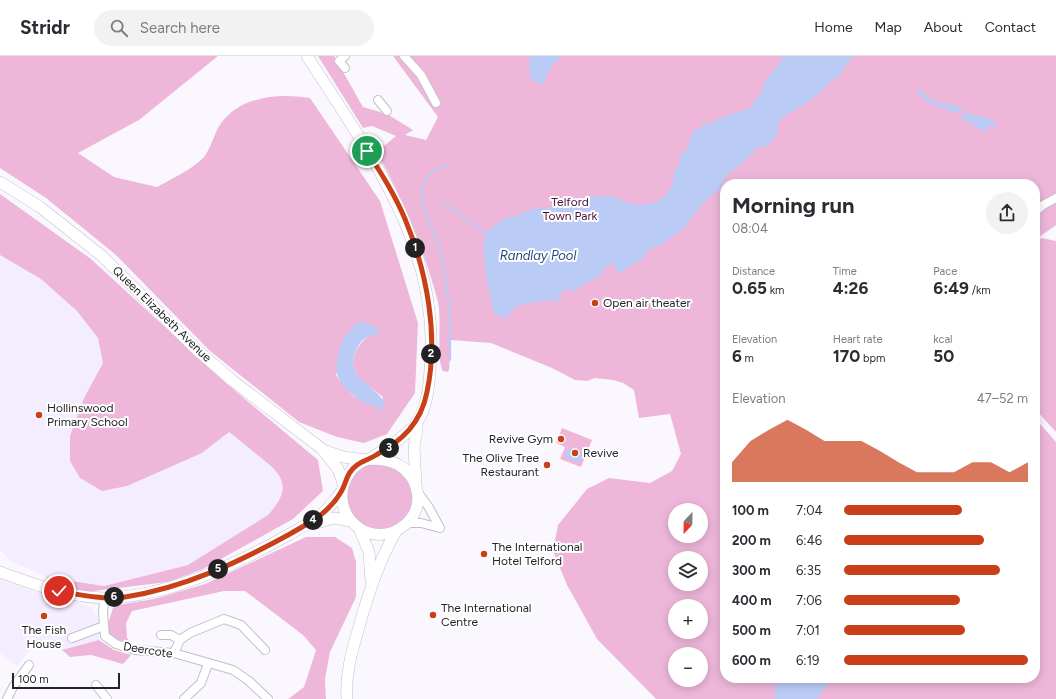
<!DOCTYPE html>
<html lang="en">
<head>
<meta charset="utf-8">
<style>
	body { margin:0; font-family:Figtree,sans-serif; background:#f2f2f3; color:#2b2b33; height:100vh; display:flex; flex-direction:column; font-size:15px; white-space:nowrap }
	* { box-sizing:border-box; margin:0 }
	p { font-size:13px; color:#7c7c81 }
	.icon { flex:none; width:22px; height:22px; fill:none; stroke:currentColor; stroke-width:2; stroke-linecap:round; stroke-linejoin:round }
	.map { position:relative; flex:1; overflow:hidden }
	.side { position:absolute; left:720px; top:123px; width:320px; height:504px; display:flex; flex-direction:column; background:#fff; border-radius:16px; box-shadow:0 2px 10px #0003 }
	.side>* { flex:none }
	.needle { width:26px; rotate:202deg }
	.fabs { position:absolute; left:668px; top:447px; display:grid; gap:8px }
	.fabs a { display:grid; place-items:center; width:40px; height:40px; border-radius:50%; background:#fff; box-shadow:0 2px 10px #0003; font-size:20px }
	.scale { position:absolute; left:12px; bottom:10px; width:108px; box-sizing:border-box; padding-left:4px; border:2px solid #252427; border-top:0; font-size:11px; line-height:14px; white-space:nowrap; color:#252427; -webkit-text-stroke:3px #fff; paint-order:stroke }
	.pin { position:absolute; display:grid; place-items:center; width:34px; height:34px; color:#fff; margin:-17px; border:2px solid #fff; border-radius:50%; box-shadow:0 1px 4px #0007 }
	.km { position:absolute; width:20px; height:20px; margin:-10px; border-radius:50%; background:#222; color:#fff; font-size:11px; line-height:20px; text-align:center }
	.round { display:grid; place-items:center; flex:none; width:42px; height:42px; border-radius:21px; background:#f2f2f3 }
	.head { display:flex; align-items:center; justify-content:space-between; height:68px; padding:0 12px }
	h1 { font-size:22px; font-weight:700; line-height:30px }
	.stats { display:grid; grid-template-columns:repeat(3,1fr); gap:6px; height:68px; padding:4px 12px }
	.stats div { display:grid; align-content:center }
	.stats b { font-size:17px; font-weight:700 }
	.stats small { font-size:11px; font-weight:400 }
	.stats p { font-size:11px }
	.chart { height:112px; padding:8px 12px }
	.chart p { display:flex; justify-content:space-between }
	.chart svg { width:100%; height:72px; margin-top:4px; fill:#c94018; opacity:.7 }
	ul { padding:0 12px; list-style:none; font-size:13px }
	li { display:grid; grid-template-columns:64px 48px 1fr; align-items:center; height:30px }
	li i { height:10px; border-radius:5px; background:#c94018 }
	header { display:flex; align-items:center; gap:24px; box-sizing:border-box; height:56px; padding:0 20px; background:#fff; border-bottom:1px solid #e1e1e2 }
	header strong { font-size:19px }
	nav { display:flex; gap:22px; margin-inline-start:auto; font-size:14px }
	.search { width:280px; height:36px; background:#f2f2f3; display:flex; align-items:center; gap:10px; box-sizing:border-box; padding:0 14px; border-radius:22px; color:#7c7c81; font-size:15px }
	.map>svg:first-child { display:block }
</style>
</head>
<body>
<header>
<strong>Stridr</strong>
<div class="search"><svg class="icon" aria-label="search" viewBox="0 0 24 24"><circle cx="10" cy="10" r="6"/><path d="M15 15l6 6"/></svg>Search here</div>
<nav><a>Home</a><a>Map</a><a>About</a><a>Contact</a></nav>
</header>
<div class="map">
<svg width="1056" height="643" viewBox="0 0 1056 643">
	<rect width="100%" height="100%" fill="#faf8fe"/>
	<path fill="#f4edff" d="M 12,170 L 202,397 L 229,376 L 277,414 L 282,426 L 282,436 L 276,449 L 268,459 L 188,509 L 104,530 L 46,521 L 11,505 L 0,494 L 0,198 Z
		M 0,523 L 32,535 L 71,543 L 91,552 L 98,561 L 99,584 L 62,594 L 45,594 L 33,590 L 17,610 L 0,597 Z"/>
	<path fill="#eeb7da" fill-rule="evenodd" d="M 0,0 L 218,0 L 139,64 L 78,97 L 114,121 L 157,131 C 171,123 189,115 201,104 C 209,98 213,81 218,72 C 237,40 277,37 310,42 L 380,145 L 418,267 L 415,337 L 387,378 L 364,387 L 337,381 L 299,366 L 210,295 L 116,199 L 46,142 L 0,112 ZM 361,265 L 376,278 C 369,279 363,284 359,290 C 342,315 365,327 383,341 L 379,353 C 375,348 368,349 362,345 C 351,339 343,330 336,319 Z
		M 318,0 L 334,0 L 363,51 L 387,58 L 413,74 L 405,79 L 426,84 L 438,61 L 393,0 L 1056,0 L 1056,169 L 1035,184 L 1035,128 L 725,128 L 725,622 L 1035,622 L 1035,362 L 1056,386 L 1056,643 L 656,643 L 597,583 L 567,529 L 553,495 L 558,469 L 587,433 L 609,422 L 650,427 L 672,415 L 681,398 L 670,358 L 639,362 L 634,334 L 623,327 L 613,324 L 595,322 L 587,325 L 575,324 L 552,312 L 491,287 L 451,284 L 449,314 L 448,316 L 443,315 C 436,304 442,263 438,246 C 423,190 399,131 368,82 L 376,82 L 384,90 L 396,80 L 372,70 L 363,72 ZM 675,454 L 701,454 L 701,480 L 675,480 ZM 675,502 L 701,502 L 701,528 L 675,528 ZM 675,550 L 701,550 L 701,576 L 675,576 ZM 675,598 L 701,598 L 701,624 L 675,624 Z
		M 0,138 L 91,203 L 227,328 L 318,404 L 323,435 L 293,463 L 203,513 L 168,526 L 85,536 L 54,530 L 46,521 L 104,530 L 188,509 L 268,459 C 291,433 286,421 260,401 C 250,393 239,384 229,376 L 202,397 L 127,430 L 102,435 L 80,422 L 70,405 L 70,380 L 84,342 L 103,307 L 98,282 L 77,255 L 41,223 L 0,199 Z
		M 1042,182 L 1056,185 L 1056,376 L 1035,353 L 1035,186 Z
		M 562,372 L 592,384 L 581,411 L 560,403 L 565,391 L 556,387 Z
		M346 440a34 34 0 1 1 68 0a34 34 0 1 1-68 0Z
		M 306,481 L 335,481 L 352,492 L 356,506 L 356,541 L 330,596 L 325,623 L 326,643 L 288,643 L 304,631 L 316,594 L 303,579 L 245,535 L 224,535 L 132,555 L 126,567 L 127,582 L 133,588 L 116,583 L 109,577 L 108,568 L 113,552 L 118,549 L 154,543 L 205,528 Z
		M 99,584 L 114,594 L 131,599 L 123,608 L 91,599 L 70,601 L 62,594 Z"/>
	<path fill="#bacbf5" d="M 530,0 L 562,0 C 552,8 547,15 545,27 L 539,28 L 531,24 L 529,15 Z
		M 783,0 L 854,0 L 848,6 L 839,21 L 833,23 L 820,37 L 801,51 L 784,60 L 778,67 L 777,79 L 768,90 L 758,91 C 754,95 751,100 747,103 C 738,112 722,118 722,131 L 704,146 L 683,173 L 660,189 L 648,194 L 645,201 L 619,218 L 613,207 L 602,214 L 603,218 L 571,236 L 568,232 L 558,239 L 561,247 C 551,243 546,245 536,246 C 520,248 516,249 506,262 L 495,259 C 490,244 479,192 486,178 C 489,172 502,164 508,161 C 511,160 514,161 517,160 C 522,158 527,154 534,153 C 540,152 546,152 552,151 C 570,146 586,139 605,140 C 616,140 625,147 634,148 C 657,152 675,138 674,115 L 679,110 L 680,100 C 682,98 685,96 687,93 C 693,84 687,74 702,72 L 702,68 L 706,67 L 710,70 L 713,65 L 750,52 L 763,34 L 765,25 L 780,7 Z
		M 920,33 L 930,43 L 936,46 L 965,52 L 955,57 L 929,47 L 916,35 Z
		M 968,57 L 988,62 L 998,69 L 997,71 L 990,69 L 985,76 L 958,60 Z
		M 361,265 L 376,271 L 379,277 C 374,280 368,280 363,284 C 358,288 356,295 354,300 C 347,324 379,330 385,349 L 380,354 C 375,348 369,349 363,346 C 359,344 355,340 351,337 C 335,325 334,312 339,294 C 342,283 351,270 361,265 Z
		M 568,392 L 582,397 L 579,407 L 567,402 L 565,398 Z
		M 775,622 L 829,622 L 825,632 L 817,643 L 775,643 Z"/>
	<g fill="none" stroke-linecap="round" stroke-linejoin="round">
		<path stroke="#bacbf5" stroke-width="2" d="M 447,109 C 434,112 422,123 422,136 C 421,152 434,175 439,191 C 449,228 451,266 450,304
			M 439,144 L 486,177"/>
		<g stroke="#c2bfc8" stroke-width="10">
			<path id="minor" d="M 404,0 L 421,19 L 436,47
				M 345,12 L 339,5 L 345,0
				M 378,44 L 387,55
				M 1035,156 L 1043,149 L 1056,142
				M 419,438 L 428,450 L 440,472
				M 408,467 L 421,467 L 440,472
				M 104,542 L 103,557 L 105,580 L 116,588 L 135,594 L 174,597 L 233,614 L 249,625 L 268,643
				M 161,579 L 171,579 L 180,584
				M 72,582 L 104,570
				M 174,597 L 180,584 L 190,577 L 224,563 L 241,569 L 265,594
				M 96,629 L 107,643
				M 7,643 L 13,631 L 29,609
				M 184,643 L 201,627 L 208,608"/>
		</g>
		<g stroke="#c2bfc8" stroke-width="12">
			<path id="tertiary" d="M 307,0 C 369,97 442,191 430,314 C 429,330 427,353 417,366 C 404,382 387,393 369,403
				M 0,126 L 40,151 L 102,200 L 196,293 L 233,325 L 322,393 L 338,413 L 343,427
				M 323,394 L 343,401 L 366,404
				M 369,403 C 380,403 390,404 399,409 C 420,422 425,451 406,468 C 372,498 325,458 348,419 C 352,411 361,405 369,403 Z
				M 416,429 L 414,391 L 417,373 L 417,366
				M 313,468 L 334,462 L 351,465
				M 359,472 L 369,496 L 371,524
				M 0,516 C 33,528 70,542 106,542 C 166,541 237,508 288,479 C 300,472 314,466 324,456 C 331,450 336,442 342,435
				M 347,643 C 345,618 352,595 359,571 C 368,538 378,507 395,477"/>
		</g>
		<use href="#minor" stroke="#fff" stroke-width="8"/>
		<use href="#tertiary" stroke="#fff" stroke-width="11"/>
	</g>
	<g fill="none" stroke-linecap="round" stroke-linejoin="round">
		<g stroke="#fff" stroke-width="8">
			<path id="route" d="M 59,535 C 81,539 103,544 125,541 C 184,532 239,506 290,478 C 301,471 313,466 323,457 C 329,452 337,443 341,436 C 347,426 346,417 357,409 C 362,405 370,403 376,399 C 402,385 421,367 427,336 C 439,280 427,216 405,163 C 395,139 381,117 367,95"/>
		</g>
		<use href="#route" stroke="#c94018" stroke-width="5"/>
	</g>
	<g fill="#c94018" stroke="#fff" stroke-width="1.5">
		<circle cx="595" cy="247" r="4"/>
		<circle cx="39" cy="359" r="4"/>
		<circle cx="561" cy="383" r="4"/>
		<circle cx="575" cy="397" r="4"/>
		<circle cx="547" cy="409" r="4"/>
		<circle cx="484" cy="498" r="4"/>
		<circle cx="433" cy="559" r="4"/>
		<circle cx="44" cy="560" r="4"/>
	</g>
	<g text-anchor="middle" stroke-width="4" stroke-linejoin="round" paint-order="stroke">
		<g font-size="12" fill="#4c0d3c" stroke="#fff">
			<text x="570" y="150">Telford<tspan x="570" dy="14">Town Park</tspan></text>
		</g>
		<g font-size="12" fill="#252427" stroke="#fff" text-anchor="start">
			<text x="603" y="251">Open air theater</text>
			<text x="47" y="356">Hollinswood<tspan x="47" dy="14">Primary School</tspan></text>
			<text x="553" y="387" text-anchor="end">Revive Gym</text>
			<text x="583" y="401">Revive</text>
			<text x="539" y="406" text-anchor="end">The Olive Tree<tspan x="539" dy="14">Restaurant</tspan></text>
			<text x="492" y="495">The International<tspan x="492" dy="14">Hotel Telford</tspan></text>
			<text x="441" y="556">The International<tspan x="441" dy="14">Centre</tspan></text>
			<text x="44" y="578" text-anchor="middle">The Fish<tspan x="44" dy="14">House</tspan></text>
		</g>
		<g font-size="12" fill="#252427" stroke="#fff">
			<text transform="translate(162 258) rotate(44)" y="4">Queen Elizabeth Avenue</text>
			<text transform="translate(148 594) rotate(9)" y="4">Deercote</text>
		</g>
		<g font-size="13" font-style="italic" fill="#2b407e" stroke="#fff">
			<text x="538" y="204">Randlay Pool</text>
		</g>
	</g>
</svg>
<div class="fabs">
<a><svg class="needle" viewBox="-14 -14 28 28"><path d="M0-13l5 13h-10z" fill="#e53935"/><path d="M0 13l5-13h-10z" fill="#7c7c81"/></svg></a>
<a><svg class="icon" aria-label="layers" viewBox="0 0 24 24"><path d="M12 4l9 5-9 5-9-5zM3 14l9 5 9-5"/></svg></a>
<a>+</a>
<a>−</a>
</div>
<div class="scale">100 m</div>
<div class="pin" style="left:367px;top:95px;background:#1e9e55"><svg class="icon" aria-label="arrive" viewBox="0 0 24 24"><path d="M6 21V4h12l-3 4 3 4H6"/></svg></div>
<div class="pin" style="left:59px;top:535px;background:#d93025"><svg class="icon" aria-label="check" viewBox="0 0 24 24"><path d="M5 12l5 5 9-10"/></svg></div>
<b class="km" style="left:415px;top:192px">1</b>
<b class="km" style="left:431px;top:298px">2</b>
<b class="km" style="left:389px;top:392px">3</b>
<b class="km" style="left:313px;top:464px">4</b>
<b class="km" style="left:218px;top:513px">5</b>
<b class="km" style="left:114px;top:541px">6</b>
<section class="side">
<div class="head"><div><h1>Morning run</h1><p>08:04</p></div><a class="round"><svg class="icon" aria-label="share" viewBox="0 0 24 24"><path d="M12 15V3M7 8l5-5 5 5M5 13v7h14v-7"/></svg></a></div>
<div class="stats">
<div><p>Distance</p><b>0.65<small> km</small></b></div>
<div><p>Time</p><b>4:26</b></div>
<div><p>Pace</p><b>6:49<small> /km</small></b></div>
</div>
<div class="stats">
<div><p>Elevation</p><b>6<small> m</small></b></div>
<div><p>Heart rate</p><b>170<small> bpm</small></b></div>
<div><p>kcal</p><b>50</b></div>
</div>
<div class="chart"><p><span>Elevation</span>47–52 m</p>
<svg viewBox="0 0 160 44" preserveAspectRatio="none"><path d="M0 44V32L10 19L20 12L30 6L40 12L50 19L60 19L70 19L80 25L90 32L100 38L110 38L120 38L130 32L140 32L150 38L160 32V44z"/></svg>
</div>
<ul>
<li><b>100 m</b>7:04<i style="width:64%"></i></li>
<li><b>200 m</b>6:46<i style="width:76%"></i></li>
<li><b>300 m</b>6:35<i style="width:85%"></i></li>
<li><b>400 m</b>7:06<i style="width:63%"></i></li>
<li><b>500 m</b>7:01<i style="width:66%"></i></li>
<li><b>600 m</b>6:19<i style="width:100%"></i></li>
</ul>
</section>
</div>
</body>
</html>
